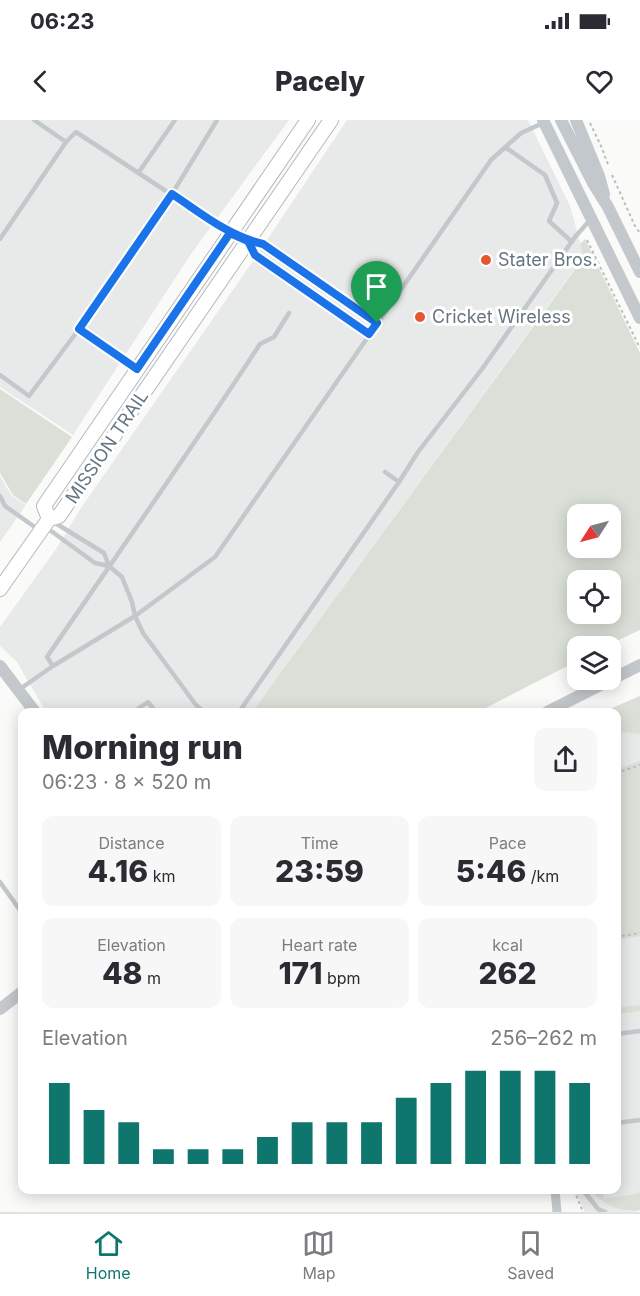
<!DOCTYPE html>
<html lang="en">
<head>
<meta charset="utf-8">
<style>
	body { margin:0; font-family:Inter,sans-serif; background:#f7f7f7; color:#2b2b33; height:100vh; display:flex; flex-direction:column; font-size:22px; white-space:nowrap }
	* { box-sizing:border-box; margin:0 }
	p { font-size:20px; color:#7c7c81 }
	.icon { flex:none; width:33px; height:33px; fill:none; stroke:currentColor; stroke-width:2; stroke-linecap:round; stroke-linejoin:round }
	.map { position:relative; flex:1; overflow:hidden }
	.sheet { position:absolute; left:18px; top:588px; width:603px; height:486px; display:flex; flex-direction:column; background:#fff; border-radius:12px; box-shadow:0 3px 15px #0003 }
	.sheet>* { flex:none }
	.needle { width:39px; rotate:234deg }
	.buttons { position:absolute; left:567px; top:384px; display:grid; gap:12px }
	.buttons a { display:grid; place-items:center; width:54px; height:54px; border-radius:12px; background:#fff; box-shadow:0 3px 15px #0003; font-size:30px }
	.pin { position:absolute; display:grid; place-items:center; width:51px; height:51px; color:#fff; margin:-62px -26px; border-radius:50% 50% 50% 0; rotate:-45deg; box-shadow:0 0 6px #0007 }
	.pin .icon { rotate:45deg }
	.round { display:grid; place-items:center; flex:none; width:63px; height:63px; border-radius:12px; background:#f7f7f7 }
	.overview { display:flex; align-items:center; justify-content:space-between; height:102px; padding:0 24px }
	h1 { font-size:33px; font-weight:800; line-height:45px }
	.stats { display:grid; grid-template-columns:repeat(3,1fr); gap:9px; height:102px; padding:6px 24px }
	.stats div { display:grid; align-content:center; border-radius:12px; background:#f7f7f7; text-align:center }
	.stats b { font-size:30px; font-weight:800 }
	.stats small { font-size:16px; font-weight:400 }
	.stats p { font-size:16px }
	.chart { height:168px; padding:12px 24px }
	.chart p { display:flex; justify-content:space-between }
	.chart svg { width:100%; height:108px; margin-top:6px; stroke:#0f766e; stroke-width:6 }
	.status { display:flex; justify-content:space-between; align-items:center; height:42px; padding:0 30px; background:#fff; direction:ltr }
	.status svg { height:16px; fill:currentColor }
	header { display:flex; justify-content:space-between; align-items:center; height:78px; padding:0 24px; background:#fff; font-size:27px; font-weight:800 }
	.tab-bar { display:flex; justify-content:space-around; align-items:center; height:84px; border-top:2px solid #e1e1e2; background:#fff; font-size:16px; color:#7c7c81 }
	.tab-bar a { display:grid; justify-items:center; gap:3px }
	.tab-bar .selected { color:#0f766e }
	.map>svg:first-child { display:block }
</style>
</head>
<body>
<div class="status"><b>06:23</b><svg viewBox="0 0 49 12"><path d="M0 12V9h3v3zM5 12V6h3v6zM10 12V3h3v9zM15 12V0h3v12zM26 1h20v11H26zM47 4h2v5h-2z"/></svg></div>
<header><svg class="icon" aria-label="back" viewBox="0 0 24 24"><path d="M15 5l-7 7 7 7"/></svg>Pacely<svg class="icon" aria-label="heart" viewBox="0 0 24 24"><path d="M12 20l-8-8c-3-5 5-10 8-4 3-6 11-1 8 4z"/></svg></header>
<div class="map">
<svg width="640" height="1092" viewBox="0 0 640 1092">
	<rect width="100%" height="100%" fill="#fafaf8"/>
	<path fill="#e8e9e9" d="M 0,0 L 289,0 L 191,134 L 73,315 L 0,267 Z
		M 347,0 L 528,0 L 570,86 L 584,136 L 252,592 L 46,592 L 17,542 L 0,526 L 0,507 L 56,429 L 81,388 L 249,147 Z
		M 0,356 L 12,376 L 26,385 L 0,422 Z
		M 640,576 L 640,1090 L 635,1092 L 585,1092 L 575,1070 L 616,1070 L 616,592 L 603,592 Z"/>
	<path fill="#dadfd7" fill-rule="evenodd" d="M 585,119 L 640,233 L 640,510 L 606,526 L 578,526 L 577,541 L 478,592 L 252,592 L 584,137 L 580,124 ZM 578,394 L 610,394 L 610,428 L 578,428 ZM 578,460 L 610,460 L 610,494 L 578,494 Z
		M 0,269 L 72,317 L 26,384 L 13,375 L 0,353 Z
		M 640,576 L 640,614 L 626,612 L 617,614 L 616,592 L 603,592 Z
		M 640,641 L 640,816 L 617,820 L 617,649 Z
		M 640,885 L 640,891 L 617,894 L 617,888 Z
		M 592,1070 L 602,1070 L 604,1079 L 640,1073 L 640,1090 C 621,1092 602,1085 592,1070 Z"/>
	<g fill="none" stroke-linecap="round" stroke-linejoin="round">
		<g stroke="#b3babf" stroke-width="16">
			<path id="secondary" d="M 49,399 L 59,396 L 331,0
				M 49,399 L 44,386 L 308,0
				M 0,469 L 49,399"/>
		</g>
		<path stroke="#bbbfc2" stroke-width="2" stroke-dasharray="3 3" stroke-linecap="butt" d="M 590,3 L 601,26 L 609,47
			M 612,55 L 635,106 L 640,113
			M 587,120 L 640,228
			M 616,653 L 640,645
			M 616,817 L 640,813
			M 574,1070 L 583,1092"/>
		<path stroke="#c3c8cc" stroke-width="4.5" d="M 34,0 L 66,22
			M 505,27 L 545,55 L 557,83 L 549,101 L 572,122
			M 139,52 L 175,0
			M 0,119 L 66,22 L 76,12 L 230,113 L 248,121 L 263,124 L 377,203
			M 249,123 L 255,135 L 369,214
			M 79,209 L 172,74 L 217,0
			M 0,255 L 29,276 L 79,209 L 136,249
			M 385,352 L 399,362
			M 0,376 L 5,386 L 39,410
			M 52,401 L 104,433 L 109,446
			M 47,408 L 95,443 L 109,446 L 122,457 L 132,482 L 135,496 L 215,437 L 491,40 L 521,13 L 543,3
			M 53,546 L 47,537 C 118,433 191,330 260,224 L 274,217 L 289,193
			M 20,569 L 53,546 L 135,496 L 143,513 L 196,585 L 204,592
			M 133,592 L 148,582 L 156,592
			M 239,592 L 399,362 L 418,332 L 482,249 L 575,117 L 591,99
			M 0,762 L 22,793
			M 616,914 L 640,911
			M 616,1003 L 640,1000
			M 583,1070 L 598,1089 L 605,1092"/>
		<path stroke="#c3c8cc" stroke-width="9" d="M 555,1070 L 557,1092"/>
		<path stroke="#c3c8cc" stroke-width="12" d="M 543,0 L 640,198
			M 561,0 L 593,63 L 608,87 L 640,152
			M 576,0 L 599,56 L 604,74
			M 0,546 L 35,592
			M 547,592 L 640,545
			M 0,889 L 22,872"/>
		<use href="#secondary" stroke="#fff" stroke-width="14"/>
	</g>
	<g fill="none" stroke-linecap="round" stroke-linejoin="round">
		<g stroke="#fff" stroke-width="12">
			<path id="route" d="M 377,203 L 263,124 C 228,116 201,93 172,74 L 79,209 L 137,249 L 230,113 L 248,121 L 255,135 L 369,214 L 377,203"/>
		</g>
		<use href="#route" stroke="#1a73e8" stroke-width="8"/>
	</g>
	<g fill="#e4572e" stroke="#fff" stroke-width="2">
		<circle cx="486" cy="140" r="6"/>
		<circle cx="420" cy="197" r="6"/>
	</g>
	<g text-anchor="middle" stroke-width="6" stroke-linejoin="round" paint-order="stroke">
		<g font-size="18" fill="#657683" stroke="#fff" text-anchor="start">
			<text x="498" y="146">Stater Bros.</text>
			<text x="432" y="203">Cricket Wireless</text>
		</g>
		<g font-size="18" fill="#657683" stroke="#fff">
			<text transform="translate(107 327) rotate(-56)" y="6">MISSION TRAIL</text>
		</g>
	</g>
</svg>
<div class="buttons">
<a><svg class="needle" viewBox="-14 -14 28 28"><path d="M0-13l5 13h-10z" fill="#e53935"/><path d="M0 13l5-13h-10z" fill="#7c7c81"/></svg></a>
<a><svg class="icon" aria-label="locate" viewBox="0 0 24 24"><circle cx="12" cy="12" r="6"/><path d="M12 2v4M12 18v4M2 12h4M18 12h4"/></svg></a>
<a><svg class="icon" aria-label="layers" viewBox="0 0 24 24"><path d="M12 4l9 5-9 5-9-5zM3 14l9 5 9-5"/></svg></a>
</div>
<div class="pin" style="left:377px;top:203px;background:#1e9e55"><svg class="icon" aria-label="arrive" viewBox="0 0 24 24"><path d="M6 21V4h12l-3 4 3 4H6"/></svg></div>
<section class="sheet">
<div class="overview"><div><h1>Morning run</h1><p>06:23 · 8 × 520 m</p></div><a class="round"><svg class="icon" aria-label="share" viewBox="0 0 24 24"><path d="M12 15V3M7 8l5-5 5 5M5 13v7h14v-7"/></svg></a></div>
<div class="stats">
<div><p>Distance</p><b>4.16<small> km</small></b></div>
<div><p>Time</p><b>23:59</b></div>
<div><p>Pace</p><b>5:46<small> /km</small></b></div>
</div>
<div class="stats">
<div><p>Elevation</p><b>48<small> m</small></b></div>
<div><p>Heart rate</p><b>171<small> bpm</small></b></div>
<div><p>kcal</p><b>262</b></div>
</div>
<div class="chart"><p><span>Elevation</span>256–262 m</p>
<svg viewBox="0 0 160 44" preserveAspectRatio="none"><path d="M5 44V11M15 44V22M25 44V27M35 44V38M45 44V38M55 44V38M65 44V33M75 44V27M85 44V27M95 44V27M105 44V17M115 44V11M125 44V6M135 44V6M145 44V6M155 44V11"/></svg>
</div>
</section>
</div>
<nav class="tab-bar">
<a class="selected"><svg class="icon" aria-label="home" viewBox="0 0 24 24"><path d="M3 11l9-7 9 7M6 9v11h12V9"/></svg>Home</a>
<a><svg class="icon" aria-label="map" viewBox="0 0 24 24"><path d="M3 6l6-2 6 2 6-2v14l-6 2-6-2-6 2zM9 4v14M15 6v14"/></svg>Map</a>
<a><svg class="icon" aria-label="saved" viewBox="0 0 24 24"><path d="M7 4h10v16l-5-4-5 4z"/></svg>Saved</a>
</nav>
</body>
</html>
